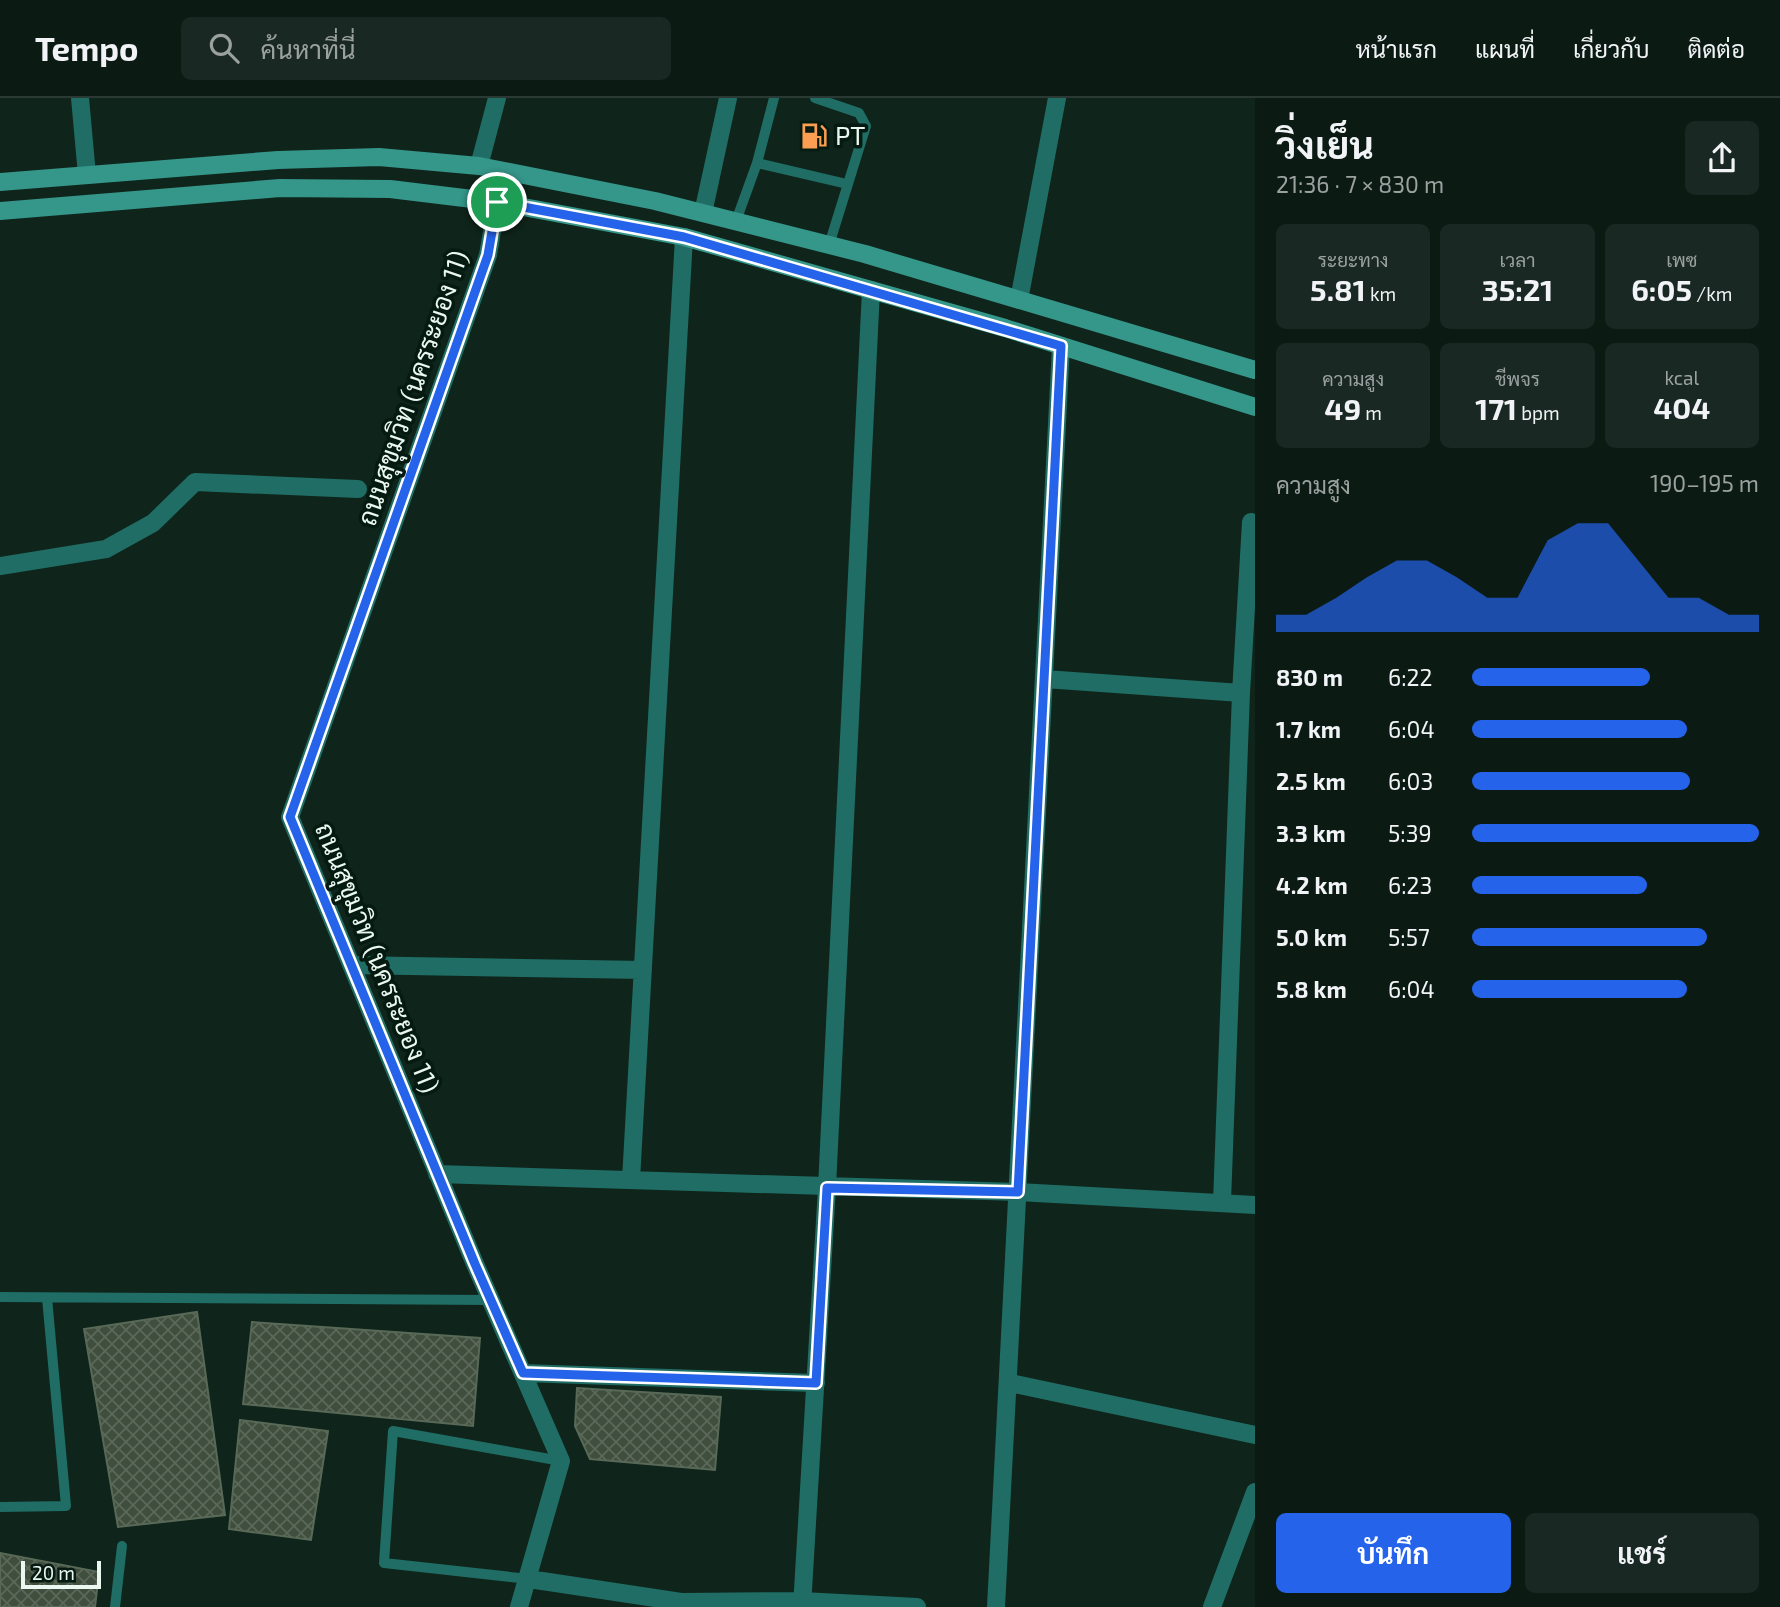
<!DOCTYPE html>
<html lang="th">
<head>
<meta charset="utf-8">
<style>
	body { margin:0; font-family:"Exo 2",Sarabun,sans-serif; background:#192822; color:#f1f3f6; height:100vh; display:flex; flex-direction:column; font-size:26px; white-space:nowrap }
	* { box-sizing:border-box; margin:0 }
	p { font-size:23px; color:#9aa1a0 }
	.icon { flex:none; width:38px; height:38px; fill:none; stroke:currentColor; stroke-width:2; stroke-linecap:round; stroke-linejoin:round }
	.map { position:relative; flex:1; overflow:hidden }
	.details { display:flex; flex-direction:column; background:#0b1b14; width:525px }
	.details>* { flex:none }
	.scale { position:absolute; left:21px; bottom:18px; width:80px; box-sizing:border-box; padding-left:7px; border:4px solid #eaf8f1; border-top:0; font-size:19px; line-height:24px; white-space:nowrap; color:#eaf8f1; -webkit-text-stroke:5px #051a11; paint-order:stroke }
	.pin { position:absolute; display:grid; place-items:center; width:60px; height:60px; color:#fff; margin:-30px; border:4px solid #fff; border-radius:50%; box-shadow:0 2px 7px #0007 }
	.round { display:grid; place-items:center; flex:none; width:74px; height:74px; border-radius:10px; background:#192822 }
	.overview { display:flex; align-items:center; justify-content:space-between; height:119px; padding:0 21px }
	h1 { font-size:38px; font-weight:700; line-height:52px }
	.metrics { display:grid; grid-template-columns:repeat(3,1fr); gap:10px; height:119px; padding:7px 21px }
	.metrics div { display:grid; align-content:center; border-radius:10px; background:#192822; text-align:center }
	.metrics b { font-size:30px; font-weight:700 }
	.metrics small { font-size:19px; font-weight:400 }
	.metrics p { font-size:19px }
	.chart { height:196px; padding:14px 21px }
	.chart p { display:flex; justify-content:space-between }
	.chart svg { width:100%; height:126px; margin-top:7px; fill:#2563eb; opacity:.7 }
	.primary-button { display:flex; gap:14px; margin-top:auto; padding:14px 21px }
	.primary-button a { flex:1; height:80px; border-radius:10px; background:#2563eb; color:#fff; font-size:28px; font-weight:700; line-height:80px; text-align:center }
	.primary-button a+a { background:#192822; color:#f1f3f6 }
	ul { padding:0 21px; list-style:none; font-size:23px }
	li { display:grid; grid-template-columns:112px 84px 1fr; align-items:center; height:52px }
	li i { height:18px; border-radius:9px; background:#2563eb }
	header { display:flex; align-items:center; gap:42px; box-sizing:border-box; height:98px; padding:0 35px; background:#0b1b14; border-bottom:2px solid #2b3934 }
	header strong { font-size:33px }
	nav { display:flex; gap:38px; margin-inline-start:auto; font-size:24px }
	.search { width:490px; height:63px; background:#192822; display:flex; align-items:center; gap:18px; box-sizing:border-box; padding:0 24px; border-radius:10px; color:#9aa1a0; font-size:26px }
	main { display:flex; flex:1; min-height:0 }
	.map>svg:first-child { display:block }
</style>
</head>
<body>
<header>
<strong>Tempo</strong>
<div class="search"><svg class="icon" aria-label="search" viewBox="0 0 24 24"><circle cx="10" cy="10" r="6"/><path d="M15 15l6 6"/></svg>ค้นหาที่นี่</div>
<nav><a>หน้าแรก</a><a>แผนที่</a><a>เกี่ยวกับ</a><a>ติดต่อ</a></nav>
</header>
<main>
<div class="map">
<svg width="1255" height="1509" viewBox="0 0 1255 1509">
	<defs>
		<pattern id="building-cross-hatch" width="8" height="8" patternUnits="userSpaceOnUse" patternTransform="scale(1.75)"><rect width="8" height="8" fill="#3f4e3d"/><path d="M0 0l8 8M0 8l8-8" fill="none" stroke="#5b685a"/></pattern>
	</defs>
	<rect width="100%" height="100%" fill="#0f241a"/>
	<path fill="url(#building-cross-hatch)" stroke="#596957" stroke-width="2" d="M 197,1214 L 225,1417 L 118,1429 L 84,1231 Z
		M 252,1224 L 480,1240 L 473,1328 L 243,1306 Z
		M 577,1290 L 721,1299 L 715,1372 L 590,1361 L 575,1328 Z
		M 240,1322 L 328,1333 L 311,1442 L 229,1431 Z
		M 0,1455 L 99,1474 L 95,1509 L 0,1509 Z"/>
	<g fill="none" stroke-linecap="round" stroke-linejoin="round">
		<path stroke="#1f6d64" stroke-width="10" d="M 815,0 L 859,15 L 866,28 L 829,147
			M 757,65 L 847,86
			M 736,123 L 757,65 L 774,0
			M 0,1199 L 492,1202
			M 0,1409 L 66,1408 L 47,1200
			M 529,1481 L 384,1465 L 393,1333 L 561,1363
			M 115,1509 L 122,1448"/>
		<path stroke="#1f6d64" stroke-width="18" d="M 80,0 L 87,77
			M 479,68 L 497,0
			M 497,104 L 488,157 L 290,719 L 475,1166 L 561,1363 L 519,1509
			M 703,115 L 728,0
			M 1019,202 L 1057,0
			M 0,468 L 106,451 L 153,425 L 195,384 L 358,391
			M 1045,581 L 1241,595
			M 351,867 L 643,872
			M 437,1076 L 1018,1094 L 1255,1107
			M 631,1082 L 684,139
			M 1222,1104 L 1241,595 L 1251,424
			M 523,1275 L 816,1285
			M 1010,1285 L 1255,1337
			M 529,1481 L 681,1504 L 802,1503 L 917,1509
			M 802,1509 L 827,1089 L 871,192
			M 996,1509 L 1061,248
			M 1212,1509 L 1255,1394"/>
		<path stroke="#35968a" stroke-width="18" d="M 0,84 L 278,62 L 379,59 L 479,68 L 655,103 L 865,156 L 1255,272
			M 0,113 L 280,90 L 390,91 L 497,104 L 684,139 L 1005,230 L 1255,309"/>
	</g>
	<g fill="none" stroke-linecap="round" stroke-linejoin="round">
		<g stroke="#fff" stroke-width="14">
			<path id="route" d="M 497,104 L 684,139 L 1061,248 L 1018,1094 L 827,1090 L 816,1285 L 523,1275 L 475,1166 L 290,719 L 488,157 Z"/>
		</g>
		<use href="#route" stroke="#2563eb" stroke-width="9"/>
	</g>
	<defs>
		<g id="fuel-bare" transform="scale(2.1)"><path d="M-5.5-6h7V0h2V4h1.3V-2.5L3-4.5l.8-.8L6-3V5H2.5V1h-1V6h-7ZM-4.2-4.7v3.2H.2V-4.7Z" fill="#fb9e51" stroke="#051a11" stroke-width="2.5" paint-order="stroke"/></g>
	</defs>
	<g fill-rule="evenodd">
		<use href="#fuel-bare" x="814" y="38"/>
	</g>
	<g text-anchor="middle" stroke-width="7" stroke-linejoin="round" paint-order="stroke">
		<g font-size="26" fill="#eaf8f1" stroke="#051a11" text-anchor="start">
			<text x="835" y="47">PT</text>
		</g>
		<g font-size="26" fill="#eaf8f1" stroke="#051a11">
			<text transform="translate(413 290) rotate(-71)" y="9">ถนนสุขุมวิท (นครระยอง 11)</text>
			<text transform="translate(377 860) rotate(68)" y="9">ถนนสุขุมวิท (นครระยอง 11)</text>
		</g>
	</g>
</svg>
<div class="scale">20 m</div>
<div class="pin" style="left:497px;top:104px;background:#1e9e55"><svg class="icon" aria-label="arrive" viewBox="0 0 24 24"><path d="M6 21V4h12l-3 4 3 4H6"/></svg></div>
</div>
<section class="details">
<div class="overview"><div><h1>วิ่งเย็น</h1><p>21:36 · 7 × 830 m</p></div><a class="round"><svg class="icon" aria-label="share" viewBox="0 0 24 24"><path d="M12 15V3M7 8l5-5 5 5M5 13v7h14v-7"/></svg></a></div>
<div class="metrics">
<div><p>ระยะทาง</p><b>5.81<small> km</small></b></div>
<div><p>เวลา</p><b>35:21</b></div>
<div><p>เพซ</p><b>6:05<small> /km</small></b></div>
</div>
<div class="metrics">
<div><p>ความสูง</p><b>49<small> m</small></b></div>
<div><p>ชีพจร</p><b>171<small> bpm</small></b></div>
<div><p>kcal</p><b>404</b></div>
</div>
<div class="chart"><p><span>ความสูง</span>190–195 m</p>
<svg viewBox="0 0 160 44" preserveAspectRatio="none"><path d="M0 44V38L10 38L20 32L30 25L40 19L50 19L60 25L70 32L80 32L90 12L100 6L110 6L120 19L130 32L140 32L150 38L160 38V44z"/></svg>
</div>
<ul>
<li><b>830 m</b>6:22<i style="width:62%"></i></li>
<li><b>1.7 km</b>6:04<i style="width:75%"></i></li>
<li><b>2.5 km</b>6:03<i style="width:76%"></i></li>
<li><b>3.3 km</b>5:39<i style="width:100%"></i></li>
<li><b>4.2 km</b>6:23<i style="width:61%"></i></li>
<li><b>5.0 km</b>5:57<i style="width:82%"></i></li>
<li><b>5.8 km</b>6:04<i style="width:75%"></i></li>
</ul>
<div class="primary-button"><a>บันทึก</a><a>แชร์</a></div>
</section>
</main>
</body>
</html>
